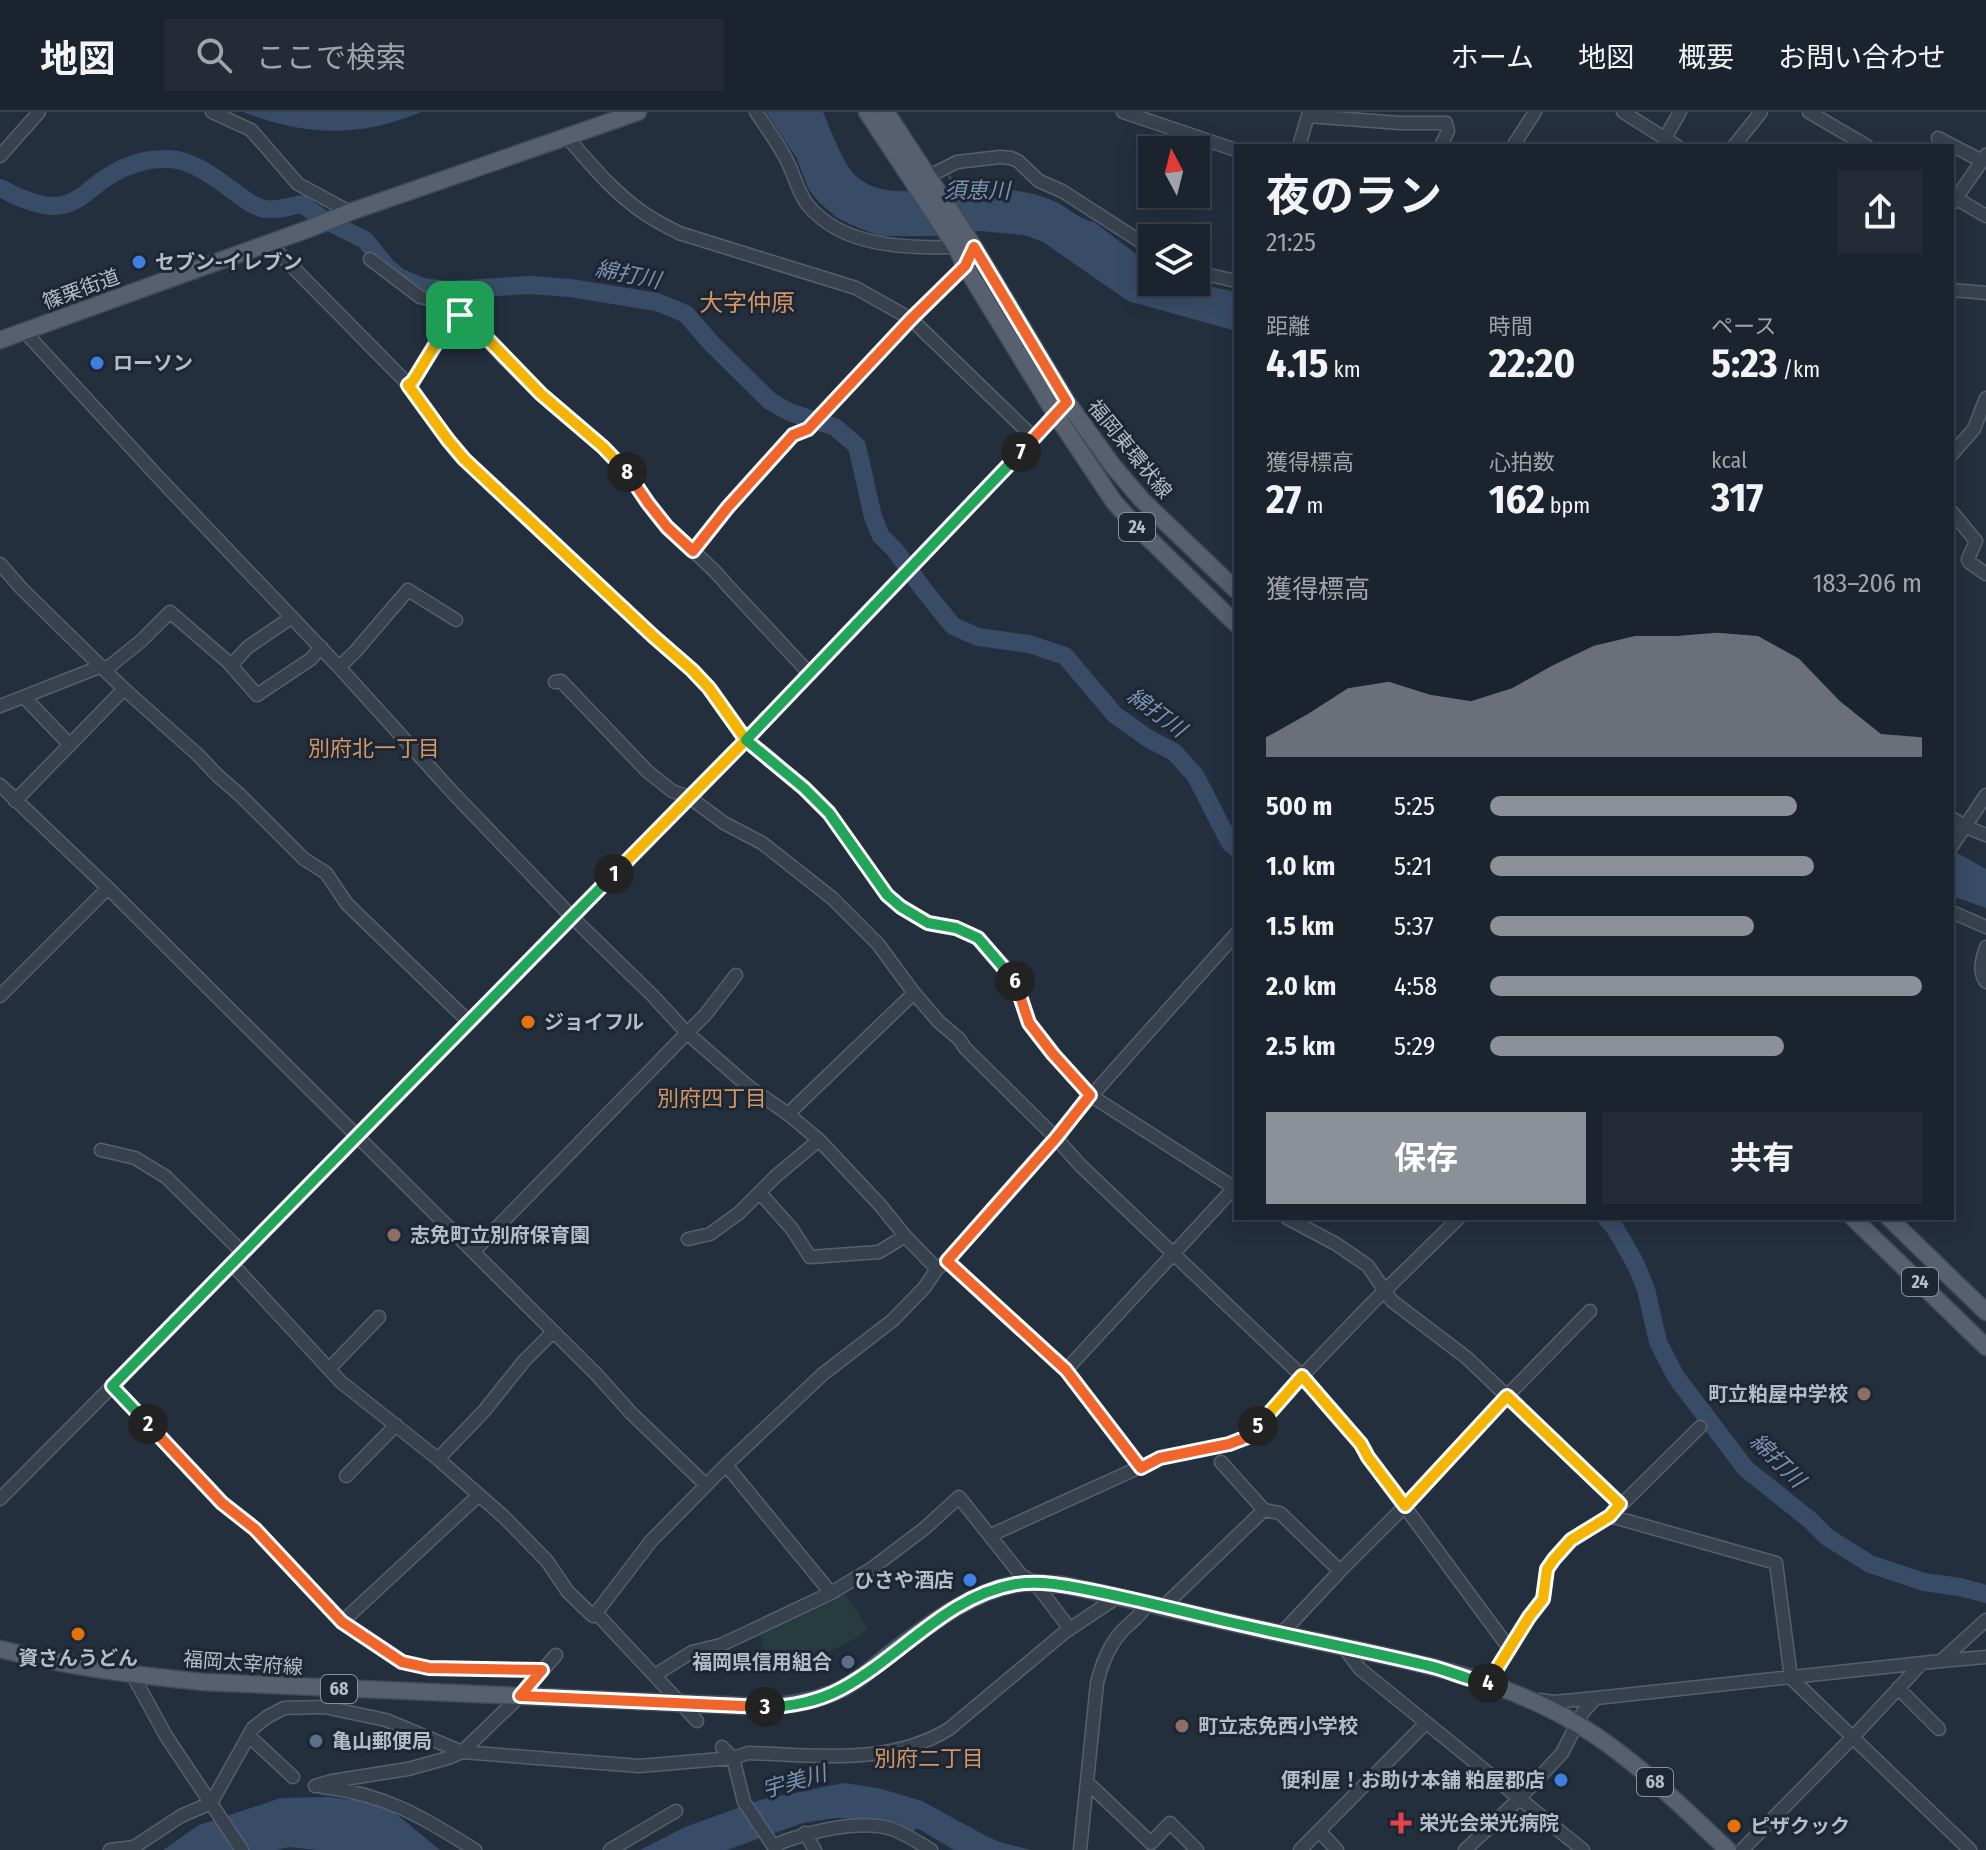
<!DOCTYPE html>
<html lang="ja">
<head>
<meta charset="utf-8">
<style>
	body { margin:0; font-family:"Fira Sans Condensed","Noto Sans JP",sans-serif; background:#242b36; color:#f1f3f6; height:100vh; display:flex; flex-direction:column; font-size:30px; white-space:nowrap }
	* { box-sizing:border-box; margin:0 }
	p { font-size:26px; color:#a0a4aa }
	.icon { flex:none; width:44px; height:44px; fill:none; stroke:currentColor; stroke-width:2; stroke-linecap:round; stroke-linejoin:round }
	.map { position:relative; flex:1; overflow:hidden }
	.side { position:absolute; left:1234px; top:32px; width:720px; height:1076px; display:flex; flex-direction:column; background:#1b232e; border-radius:0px; box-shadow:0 4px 20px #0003,0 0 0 2px #39404a }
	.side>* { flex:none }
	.needle { width:52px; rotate:353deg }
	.controls { position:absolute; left:1138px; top:24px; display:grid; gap:16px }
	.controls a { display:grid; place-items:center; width:72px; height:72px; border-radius:0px; background:#1b232e; box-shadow:0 4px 20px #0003,0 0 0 2px #39404a; font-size:40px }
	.pin { position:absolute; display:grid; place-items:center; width:68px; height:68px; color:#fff; margin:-34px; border-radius:16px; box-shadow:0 4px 12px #0006 }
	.km { position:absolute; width:40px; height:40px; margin:-20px; border-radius:50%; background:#222; color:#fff; font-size:22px; line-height:40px; text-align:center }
	.round { display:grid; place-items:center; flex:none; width:84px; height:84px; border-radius:0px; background:#242b36 }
	.headline { display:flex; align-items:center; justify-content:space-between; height:136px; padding:0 32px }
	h1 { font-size:44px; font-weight:700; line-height:60px }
	.metrics { display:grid; grid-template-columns:repeat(3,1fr); gap:12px; height:136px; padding:8px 32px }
	.metrics div { display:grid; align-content:center }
	.metrics b { font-size:40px; font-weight:700 }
	.metrics small { font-size:22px; font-weight:400 }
	.metrics p { font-size:22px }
	.chart { height:224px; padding:16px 32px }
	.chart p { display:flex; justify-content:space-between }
	.chart svg { width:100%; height:144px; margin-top:8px; fill:#8c9099; opacity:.7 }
	.cta { display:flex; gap:16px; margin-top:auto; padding:16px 32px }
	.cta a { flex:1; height:92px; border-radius:0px; background:#8c9099; color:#fff; font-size:32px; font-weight:700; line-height:92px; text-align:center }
	.cta a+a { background:#242b36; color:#f1f3f6 }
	ul { padding:0 32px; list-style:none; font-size:26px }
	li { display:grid; grid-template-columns:128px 96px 1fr; align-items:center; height:60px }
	li i { height:20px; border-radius:10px; background:#8c9099 }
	header { display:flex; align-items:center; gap:48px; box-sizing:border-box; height:112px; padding:0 40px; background:#1b232e; border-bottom:2px solid #39404a }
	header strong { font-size:38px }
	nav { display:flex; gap:44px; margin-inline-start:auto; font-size:28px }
	.search { width:560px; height:72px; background:#242b36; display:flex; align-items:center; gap:20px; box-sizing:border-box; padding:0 28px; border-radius:0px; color:#a0a4aa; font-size:30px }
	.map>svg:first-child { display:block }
</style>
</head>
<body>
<header>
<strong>地図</strong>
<div class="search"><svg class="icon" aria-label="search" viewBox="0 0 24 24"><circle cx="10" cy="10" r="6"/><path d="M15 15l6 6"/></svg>ここで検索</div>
<nav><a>ホーム</a><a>地図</a><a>概要</a><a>お問い合わせ</a></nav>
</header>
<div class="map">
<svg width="1986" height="1738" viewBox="0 0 1986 1738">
	<rect width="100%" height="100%" fill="#242f3e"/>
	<path fill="#263c3f" d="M 844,1480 L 868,1517 C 841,1539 803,1550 769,1553 L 759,1522 L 790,1509 Z"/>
	<path fill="#394c67" d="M 243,0 L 421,0 C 359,26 306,24 243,0 Z
		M 766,0 L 823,0 C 830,17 837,35 846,51 C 868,90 916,78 953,76 L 948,65 L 949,62 L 959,76 C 991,76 1025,76 1054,89 C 1068,95 1079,108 1094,110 L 1136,142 L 1152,151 L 1152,170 L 1190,170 L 1236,180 L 1236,219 L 1128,189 L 1043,130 L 1024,123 L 980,119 L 934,124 L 881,124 L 861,117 L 837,106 L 820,91 L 809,78 L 796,45 Z
		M 1952,738 L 1986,757 L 1986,796 L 1952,784 Z
		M 844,1671 L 878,1676 L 922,1689 L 986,1724 L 1000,1730 L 1031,1738 L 954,1738 L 917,1716 L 913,1720 L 898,1711 L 883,1708 L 835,1706 L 803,1711 L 727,1738 L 640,1738 L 685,1715 L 760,1688 Z
		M 328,1685 L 365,1689 L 390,1697 L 440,1738 L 318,1738 L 289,1735 L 276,1738 L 163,1738 L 199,1713 L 281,1686 Z"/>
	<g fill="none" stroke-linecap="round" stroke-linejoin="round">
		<path stroke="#394c67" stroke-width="18" d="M 0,76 C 16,84 34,93 52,94 C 73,95 85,81 100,70 C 120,55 144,46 169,47 C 197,49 217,68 239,83 C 248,90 255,95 266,97 C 277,99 291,94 302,92 L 323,107 L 365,128 L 386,154 L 399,165 L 422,175 L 447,178 L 530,173 L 570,176 L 657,190 L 686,202 L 711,231 L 770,289 L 789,300 L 835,315 L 857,334 L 873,405 L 881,424 L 895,438 L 923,477 L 953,514 L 978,525 L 1029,532 L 1065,544 L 1115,603 L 1149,627 L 1174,640 L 1195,663 L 1230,731 L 1236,736
			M 1606,1106 L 1615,1116 L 1635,1151 L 1646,1177 L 1658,1230 L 1676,1265 L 1746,1357 L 1810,1408 L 1827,1425 L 1870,1452 L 1924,1470 L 1960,1475 L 1986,1482"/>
		<g stroke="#565f6c" stroke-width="15">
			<path id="minor" d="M 212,0 L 251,18 L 298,72 L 350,100
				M 756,0 C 766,15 778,31 786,47 C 794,61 797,79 807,92 C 843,137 909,136 962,135
				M 1123,0 L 1236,38
				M 1623,0 L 1677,34
				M 1809,0 L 1867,34
				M 1308,4 L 1400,11 L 1446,11 L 1448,19 L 1441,34
				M 566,24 C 589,50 612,79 641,99 C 653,108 666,114 679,121 L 856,176 L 911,207 L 1034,326
				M 1665,26 L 1680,0
				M 1938,26 L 1982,49
				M 1299,34 L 1309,0
				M 1513,34 L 1535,0
				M 1734,34 L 1761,0
				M 0,44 L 39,0
				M 929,64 L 957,50 L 1000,45 L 1011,46 L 1018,49 L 1039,69 L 1062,79 L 1152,137
				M 1952,84 L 1986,104
				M 1952,92 L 1986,43
				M 269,131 L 404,268 L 448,328 L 464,347 L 653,524 L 692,558 L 709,576 L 746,628 L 766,643 L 804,676 L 829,701 L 887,783 L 901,795 L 928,811 L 956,816 L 978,826 L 1004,854 L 1015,870 L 1029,911 L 1053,942 L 1090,983 L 1236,1077
				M 370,147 L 420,185 L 438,189 L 454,189 L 460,203
				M 1196,160 L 1236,169
				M 1952,178 L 1986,181
				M 24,219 L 160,367 L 339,555 L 454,682 L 572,805 L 653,884 L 687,921 L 749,975 L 788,1002 L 819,1028 L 880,1093 L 905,1124 L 937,1157
				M 408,273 L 413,269 L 451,207 L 460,203 L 469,205 C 490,233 516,259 541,282 C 563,304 589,321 611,343 C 633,365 646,394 668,416 C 687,436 709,450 726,472 L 809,561
				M 1952,342 L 1974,317 L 1986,286
				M 1952,400 L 1976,429 L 1968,447 L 1969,450 L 1986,462
				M 693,439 L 728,395 L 793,323 L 808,317 L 911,207 L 965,154 L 968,149
				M 0,452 L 22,477 L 124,577 L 198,643 L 218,664 L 240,683 L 304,747 L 326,761 L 347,792 L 469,910
				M 228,550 L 257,583 L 311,547 L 321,535
				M 339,555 L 354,541 L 408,478 L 456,508
				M 105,558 L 141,529 L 170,500 L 228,550 L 234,550 L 248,535 L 292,505
				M 555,570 L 561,569 L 647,659 L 672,679 L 689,685 L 724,711 L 762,731 L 832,786 L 878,832 L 914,881 L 939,910 L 959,927 L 965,936 L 1056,1026 L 1080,1053 L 1302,1264 L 1361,1332 L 1368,1345 L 1509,1536
				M 24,585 L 70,633
				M 0,594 L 102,554
				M 0,673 L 108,776 L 597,1263 L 631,1301 L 706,1373
				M 15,689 L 124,577
				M 1952,706 L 1964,714 L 1986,723
				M 1952,734 L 1986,683
				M 1952,800 L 1986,815
				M 1986,835 C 1982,849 1978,858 1986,870
				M 0,884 L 108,776
				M 788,1002 L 914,881
				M 101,1038 L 135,1046 L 166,1065 L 243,1141
				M 760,1081 L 792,1117 L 810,1145 L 879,1140 L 905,1124
				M 1287,1106 L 1336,1132 L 1368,1154 L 1392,1189 L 1467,1246 L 1620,1392
				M 688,1127 L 710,1122 L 739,1101 L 776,1064 L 819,1028
				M 473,1140 L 687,921 L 705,903 L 736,863
				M 947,1149 L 1066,1258 L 1141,1356
				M 232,1152 L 341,1270 L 438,1347 L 504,1405 L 547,1449 L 568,1480 L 593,1504 L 596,1501
				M 329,1257 L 379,1205
				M 1066,1258 L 1234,1076
				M 112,1274 L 222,1391 L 255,1417 L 342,1510 L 380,1535 L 402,1550 L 429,1556 L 542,1558
				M 438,1347 L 484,1299 L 524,1249 L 553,1220
				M 1221,1350 L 1264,1398 L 1280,1401 L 1340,1459
				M 726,1353 L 831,1481
				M 346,1364 L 396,1313
				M 0,1387 L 170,1216 L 746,628 L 1061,297
				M 1610,1404 L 1776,1451 L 1791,1566 L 1970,1738
				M 991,1423 L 1160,1346 L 1229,1332 L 1250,1324 L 1302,1264 L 1371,1192 L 1459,1106
				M 1163,1495 L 1264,1398
				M 342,1510 L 479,1383
				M 1281,1522 L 1340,1459 L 1405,1394 L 1507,1284 L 1590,1199
				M 1343,1534 L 1360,1557 L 1583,1738
				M 1941,1549 L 1986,1508
				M 132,1562 L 166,1624 L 242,1738
				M 655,1563 L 692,1540 L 721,1533 L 831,1481 L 871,1457 L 925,1416 L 959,1385 L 1021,1463 L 1035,1471 L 1070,1517
				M 1488,1572 L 1529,1505 L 1543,1487 L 1547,1457 L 1554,1447 L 1571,1428 L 1610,1404 L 1700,1315
				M 1898,1576 L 1939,1617
				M 1540,1588 L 1553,1590 L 1596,1586 L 1941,1549 L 1986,1545
				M 697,1609 L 596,1501 L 651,1429 L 726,1353 L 823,1262 L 893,1208 L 924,1176 L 937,1157 L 947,1149 C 1042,1039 1139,930 1236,822
				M 249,1624 L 293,1665
				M 722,1635 L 733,1646 L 744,1690 L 776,1738
				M 1088,1671 L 1151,1731 L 1170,1711 L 1197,1738
				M 315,1674 L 332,1669 L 408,1657 L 448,1646 L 462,1640 L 520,1584 L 556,1543
				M 322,1675 C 385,1682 423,1705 475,1738
				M 1319,1719 L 1337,1738
				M 805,1721 L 815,1738
				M 774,1733 C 805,1721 859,1706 892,1717 C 906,1722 919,1731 931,1738
				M 110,1738 L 134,1735 L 181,1704 L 211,1691 L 253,1616 L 267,1605 L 284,1596 L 324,1595 L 386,1608 L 462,1640 L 639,1654 L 733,1646 L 748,1641 C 814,1643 889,1654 949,1617 L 1065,1520 L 1119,1484
				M 610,1738 L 676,1699
				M 1080,1738 L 1097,1571 C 1102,1552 1108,1535 1122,1519 C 1131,1510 1142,1503 1148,1491
				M 1300,1738 L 1426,1611
				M 1465,1738 L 1519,1687 L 1562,1641 L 1583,1600 L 1596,1586
				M 1742,1738 L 1853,1625 L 1922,1551"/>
		</g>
		<g stroke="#414a57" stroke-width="19">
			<path id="major" d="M 867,0 L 956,135 L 965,154 L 1056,303 L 1114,390 L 1134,412 L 1236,512
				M 886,0 L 974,135 L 1067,290 L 1113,354 L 1142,388 L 1236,478
				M 0,228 L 311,116 L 350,100 L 638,0
				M 1853,1106 L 1986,1235
				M 1889,1106 L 1986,1200
				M 0,1537 C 66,1555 135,1563 203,1570 L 771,1595 C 794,1591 816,1589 837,1579 C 856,1571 871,1557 887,1544 C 926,1515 966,1482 1015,1472 C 1031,1469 1048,1472 1064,1473 C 1135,1488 1206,1506 1278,1521 C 1380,1544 1488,1558 1579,1613 C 1635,1647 1681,1694 1728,1738"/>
		</g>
		<use href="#minor" stroke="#38414e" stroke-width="12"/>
		<use href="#major" stroke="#56606e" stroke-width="16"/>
	</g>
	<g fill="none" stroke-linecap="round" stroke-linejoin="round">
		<g stroke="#fff" stroke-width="16">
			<path id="split-1" d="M 460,203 L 451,207 L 413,269 L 408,273 L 448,328 L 464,347 L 653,524 L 692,558 L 709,576 L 746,628 L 614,762"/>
		</g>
		<g stroke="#fff" stroke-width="16">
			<path id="split-2" d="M 148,1312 L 112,1274 L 614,762"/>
		</g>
		<g stroke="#fff" stroke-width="16">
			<path id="split-3" d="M 148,1312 L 222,1391 L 255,1417 L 342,1510 L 402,1550 L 429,1556 L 542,1558 L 520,1584 L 765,1595"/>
		</g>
		<g stroke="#fff" stroke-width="16">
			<path id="split-4" d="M 765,1595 C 790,1595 819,1589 841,1577 C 901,1545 946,1484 1016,1472 C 1042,1468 1069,1474 1094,1479 C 1134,1487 1173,1497 1212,1506 C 1283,1523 1354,1536 1425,1553 C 1446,1557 1469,1569 1488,1571"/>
		</g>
		<g stroke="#fff" stroke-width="16">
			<path id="split-5" d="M 1258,1314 L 1302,1264 L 1361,1332 L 1368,1345 L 1405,1394 L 1507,1284 L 1620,1392 L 1610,1404 L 1571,1428 L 1554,1447 L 1547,1457 L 1543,1487 L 1529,1505 L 1488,1571"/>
		</g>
		<g stroke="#fff" stroke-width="16">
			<path id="split-6" d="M 1015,869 L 1029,911 L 1053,942 L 1090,983 L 1056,1026 L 947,1149 L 1066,1258 L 1141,1356 L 1160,1346 L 1229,1332 L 1250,1324 L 1258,1314"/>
		</g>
		<g stroke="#fff" stroke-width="16">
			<path id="split-7" d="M 1015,869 L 978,826 L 956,816 L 928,811 L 901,795 L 887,783 L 829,701 L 804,676 L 746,628 L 1021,340"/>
		</g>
		<g stroke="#fff" stroke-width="16">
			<path id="split-8" d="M 627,360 L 648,391 L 667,415 L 693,439 L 728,395 L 793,323 L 808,317 L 911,207 L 965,154 L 974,135 L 1067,290 L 1021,340"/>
		</g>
		<g stroke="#fff" stroke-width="16">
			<path id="split-9" d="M 460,203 L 469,205 L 480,219 L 541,282 L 603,335 L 627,360"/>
		</g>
		<use href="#split-1" stroke="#f5b400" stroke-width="10"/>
		<use href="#split-2" stroke="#22a559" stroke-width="10"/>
		<use href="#split-3" stroke="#f0652b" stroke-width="10"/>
		<use href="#split-4" stroke="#22a559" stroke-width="10"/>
		<use href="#split-5" stroke="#f5b400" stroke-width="10"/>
		<use href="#split-6" stroke="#f0652b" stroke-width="10"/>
		<use href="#split-7" stroke="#22a559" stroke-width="10"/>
		<use href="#split-8" stroke="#f0652b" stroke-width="10"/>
		<use href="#split-9" stroke="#f5b400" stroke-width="10"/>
	</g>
	<g fill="#3f7fe0" stroke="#1d2633" stroke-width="3">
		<circle cx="139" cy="150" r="8"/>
		<circle cx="97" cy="251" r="8"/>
		<circle cx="970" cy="1468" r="8"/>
		<circle cx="1561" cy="1668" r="8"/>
	</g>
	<g fill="#e8710a" stroke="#1d2633" stroke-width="3">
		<circle cx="528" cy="910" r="8"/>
		<circle cx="78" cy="1522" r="8"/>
		<circle cx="1734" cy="1714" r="8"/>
	</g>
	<g fill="#8d6e63" stroke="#1d2633" stroke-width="3">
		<circle cx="394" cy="1123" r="8"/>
		<circle cx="1864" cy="1282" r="8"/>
		<circle cx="1182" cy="1614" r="8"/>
	</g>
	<g fill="#5c6f8a" stroke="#1d2633" stroke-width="3">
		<circle cx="848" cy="1550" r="8"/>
		<circle cx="316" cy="1629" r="8"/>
	</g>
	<path fill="#e0444e" stroke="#1d2633" stroke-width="3" d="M1397 1699h8v8h8v8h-8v8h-8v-8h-8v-8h8z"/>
	<g text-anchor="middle" stroke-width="6" stroke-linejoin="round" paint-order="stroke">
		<g fill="#1d2633" stroke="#878f9c" stroke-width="2">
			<rect x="1119" y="401" width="36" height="28" rx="6"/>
			<rect x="1902" y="1156" width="36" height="28" rx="6"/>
			<rect x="321" y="1563" width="36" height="28" rx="6"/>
			<rect x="1637" y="1656" width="36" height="28" rx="6"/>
		</g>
		<g font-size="18" font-weight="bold" fill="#b4bcc9">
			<text x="1137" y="421">24</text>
			<text x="1920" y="1176">24</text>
			<text x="339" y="1583">68</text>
			<text x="1655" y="1676">68</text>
		</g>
		<g font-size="20" font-weight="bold" fill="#b4bcc9" stroke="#1d2633" text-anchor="start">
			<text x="155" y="157">セブン-イレブン</text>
			<text x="113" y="258">ローソン</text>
			<text x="544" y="917">ジョイフル</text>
			<text x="410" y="1130">志免町立別府保育園</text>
			<text x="1848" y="1289" text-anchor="end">町立粕屋中学校</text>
			<text x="954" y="1475" text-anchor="end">ひさや酒店</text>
			<text x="78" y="1553" text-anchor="middle">資さんうどん</text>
			<text x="832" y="1557" text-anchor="end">福岡県信用組合</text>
			<text x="1198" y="1621">町立志免西小学校</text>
			<text x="332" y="1636">亀山郵便局</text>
			<text x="1545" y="1675" text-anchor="end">便利屋！お助け本舗 粕屋郡店</text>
			<text x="1419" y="1718">栄光会栄光病院</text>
			<text x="1750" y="1721">ピザクック</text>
		</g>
		<g font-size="20" fill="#b4bcc9" stroke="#1d2633">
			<text transform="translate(81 177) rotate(-20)" y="7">篠栗街道</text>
			<text transform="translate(1130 337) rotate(51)" y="7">福岡東環状線</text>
			<text transform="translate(243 1551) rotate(4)" y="7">福岡太宰府線</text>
		</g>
		<g font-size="22" font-style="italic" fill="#7c92b1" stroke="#1d2633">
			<text x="977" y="86">須恵川</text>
			<text transform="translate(628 162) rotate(11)" y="8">綿打川</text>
			<text transform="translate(1157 600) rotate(36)" y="8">綿打川</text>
			<text transform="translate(1778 1348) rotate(44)" y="8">綿打川</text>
			<text transform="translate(794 1669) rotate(-16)" y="8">宇美川</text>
		</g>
		<g font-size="22" fill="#d59563" stroke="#1d2633">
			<text x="374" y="644">別府北一丁目</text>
			<text x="712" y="994">別府四丁目</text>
			<text x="929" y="1654">別府二丁目</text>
		</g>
		<g font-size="24" fill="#d59563" stroke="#1d2633">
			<text x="747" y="199">大字仲原</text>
		</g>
	</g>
</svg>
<div class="controls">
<a><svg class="needle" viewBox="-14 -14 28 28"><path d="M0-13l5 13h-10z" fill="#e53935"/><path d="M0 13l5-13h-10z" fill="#a0a4aa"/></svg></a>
<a><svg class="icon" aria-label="layers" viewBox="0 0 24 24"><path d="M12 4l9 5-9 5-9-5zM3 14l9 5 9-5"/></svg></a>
</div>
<div class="pin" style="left:460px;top:203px;background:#1e9e55"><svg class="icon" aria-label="arrive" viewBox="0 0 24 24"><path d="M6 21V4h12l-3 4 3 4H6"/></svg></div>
<b class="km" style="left:614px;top:762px">1</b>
<b class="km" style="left:148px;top:1312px">2</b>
<b class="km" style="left:765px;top:1595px">3</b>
<b class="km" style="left:1488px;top:1571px">4</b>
<b class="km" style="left:1258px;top:1314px">5</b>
<b class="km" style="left:1015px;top:869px">6</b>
<b class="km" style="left:1021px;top:340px">7</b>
<b class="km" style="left:627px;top:360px">8</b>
<section class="side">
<div class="headline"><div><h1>夜のラン</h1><p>21:25</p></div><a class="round"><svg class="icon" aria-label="share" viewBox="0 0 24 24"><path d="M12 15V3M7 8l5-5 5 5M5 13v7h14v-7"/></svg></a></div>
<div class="metrics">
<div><p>距離</p><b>4.15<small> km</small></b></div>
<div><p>時間</p><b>22:20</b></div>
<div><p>ペース</p><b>5:23<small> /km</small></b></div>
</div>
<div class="metrics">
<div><p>獲得標高</p><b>27<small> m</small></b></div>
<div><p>心拍数</p><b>162<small> bpm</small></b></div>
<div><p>kcal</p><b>317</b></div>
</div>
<div class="chart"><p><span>獲得標高</span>183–206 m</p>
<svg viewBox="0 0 160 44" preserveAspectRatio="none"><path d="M0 44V38L10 31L20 23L30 21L40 25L50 27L60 23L70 16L80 10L90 7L100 7L110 6L120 7L130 14L140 27L150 37L160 38V44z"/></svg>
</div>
<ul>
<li><b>500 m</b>5:25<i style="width:71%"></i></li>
<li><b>1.0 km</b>5:21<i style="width:75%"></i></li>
<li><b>1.5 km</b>5:37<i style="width:61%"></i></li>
<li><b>2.0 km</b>4:58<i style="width:100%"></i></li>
<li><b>2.5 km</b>5:29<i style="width:68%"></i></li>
</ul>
<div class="cta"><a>保存</a><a>共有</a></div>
</section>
</div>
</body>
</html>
